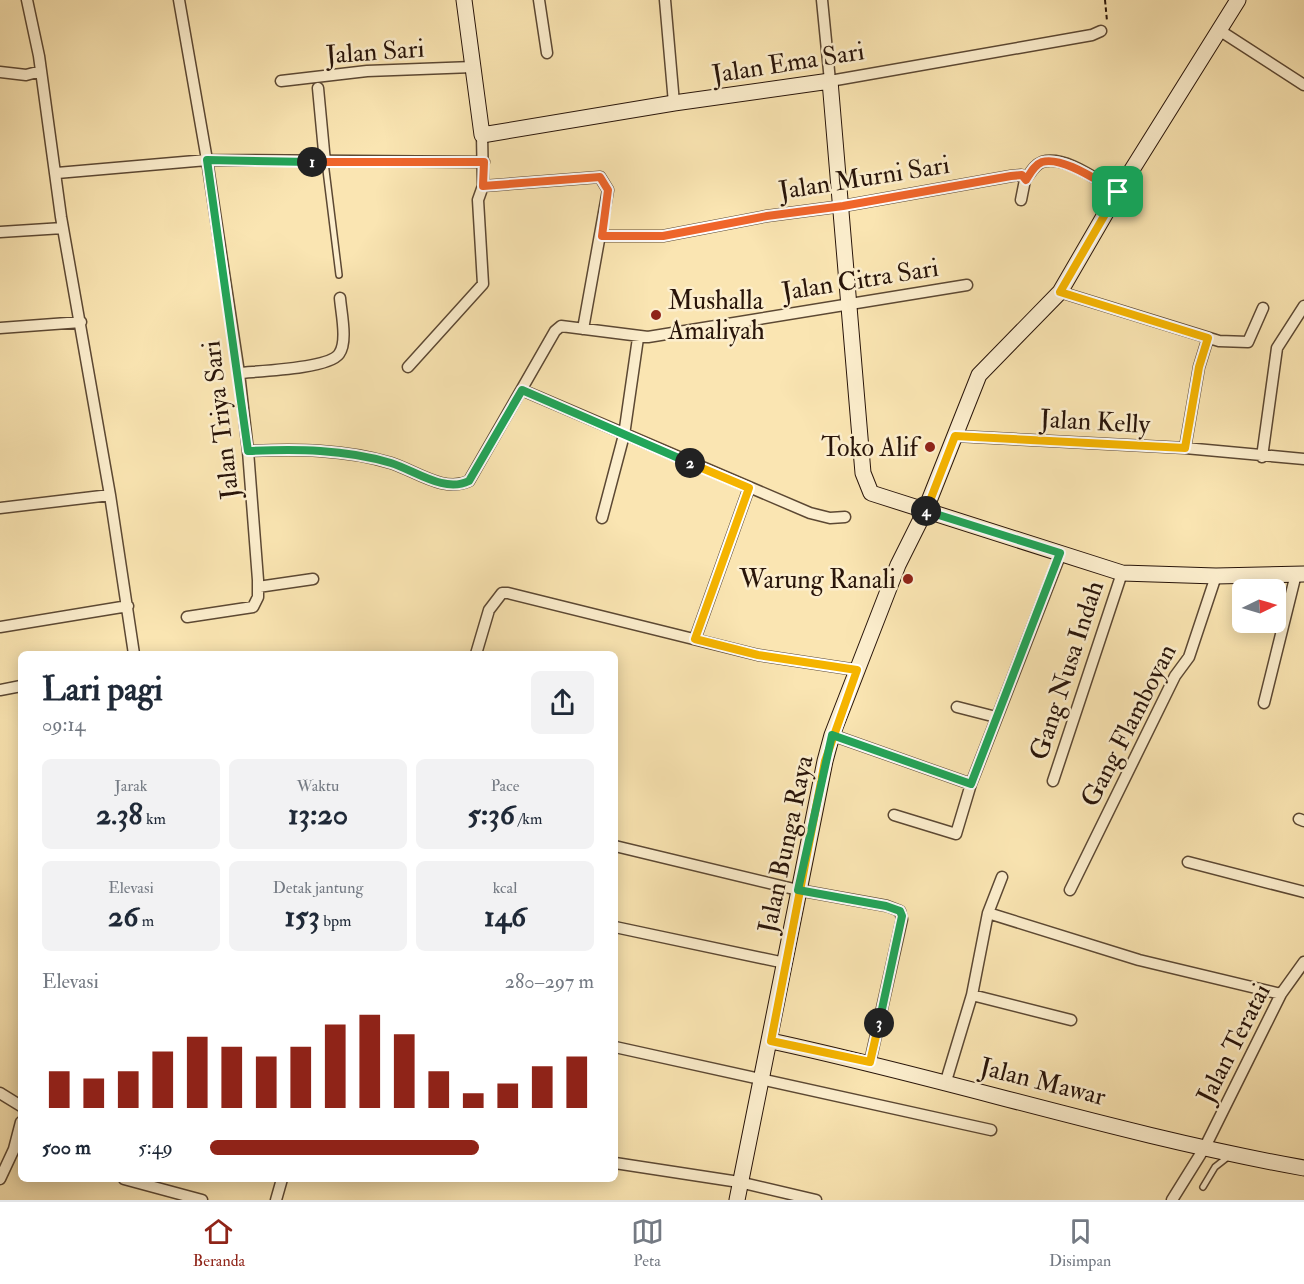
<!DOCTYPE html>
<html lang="id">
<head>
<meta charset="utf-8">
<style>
	body { margin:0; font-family:"IM FELL Double Pica",serif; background:#f2f2f3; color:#1f2937; height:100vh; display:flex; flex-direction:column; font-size:22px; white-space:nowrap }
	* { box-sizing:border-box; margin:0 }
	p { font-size:20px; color:#747a83 }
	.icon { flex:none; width:33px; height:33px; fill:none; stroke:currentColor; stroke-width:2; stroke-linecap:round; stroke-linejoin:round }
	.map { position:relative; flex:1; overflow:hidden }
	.side { position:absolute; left:18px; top:651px; width:600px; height:531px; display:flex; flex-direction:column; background:#fff; border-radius:9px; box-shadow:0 3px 15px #0003 }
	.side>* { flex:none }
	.needle { width:39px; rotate:85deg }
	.fabs { position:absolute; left:1232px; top:579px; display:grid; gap:12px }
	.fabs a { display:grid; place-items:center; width:54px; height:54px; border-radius:9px; background:#fff; box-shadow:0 3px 15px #0003; font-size:30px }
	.pin { position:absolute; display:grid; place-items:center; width:51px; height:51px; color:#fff; margin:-26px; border-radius:12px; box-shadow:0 3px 9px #0006 }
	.km { position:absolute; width:30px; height:30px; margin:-15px; border-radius:50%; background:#222; color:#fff; font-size:16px; line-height:30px; text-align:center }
	.round { display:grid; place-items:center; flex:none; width:63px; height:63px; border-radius:9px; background:#f2f2f3 }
	.headline { display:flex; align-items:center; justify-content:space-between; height:102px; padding:0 24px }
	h1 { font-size:33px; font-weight:800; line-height:45px }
	.stats { display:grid; grid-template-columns:repeat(3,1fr); gap:9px; height:102px; padding:6px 24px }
	.stats div { display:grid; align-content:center; border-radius:9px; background:#f2f2f3; text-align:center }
	.stats b { font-size:30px; font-weight:800 }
	.stats small { font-size:16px; font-weight:400 }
	.stats p { font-size:16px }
	.chart { height:168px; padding:12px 24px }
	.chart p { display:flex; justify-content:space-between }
	.chart svg { width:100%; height:108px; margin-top:6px; stroke:#8f2418; stroke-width:6 }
	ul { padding:0 24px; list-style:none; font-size:20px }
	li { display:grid; grid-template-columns:96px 72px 1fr; align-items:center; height:45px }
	li i { height:15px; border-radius:8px; background:#8f2418 }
	.tabs { display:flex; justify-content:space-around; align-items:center; height:84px; border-top:2px solid #e0e1e3; background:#fff; font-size:16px; color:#747a83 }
	.tabs a { display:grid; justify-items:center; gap:3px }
	.tabs .active { color:#8f2418 }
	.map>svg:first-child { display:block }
</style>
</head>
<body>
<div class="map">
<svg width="1304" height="1200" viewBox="0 0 1304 1200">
	<rect width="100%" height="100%" fill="#fae5b2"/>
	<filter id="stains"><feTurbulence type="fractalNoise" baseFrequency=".00333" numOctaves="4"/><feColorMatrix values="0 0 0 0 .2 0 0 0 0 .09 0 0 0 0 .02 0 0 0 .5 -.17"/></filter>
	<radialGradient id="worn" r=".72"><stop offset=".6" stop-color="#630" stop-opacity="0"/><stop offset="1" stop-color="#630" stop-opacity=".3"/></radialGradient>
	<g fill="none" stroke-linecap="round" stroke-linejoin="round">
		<g stroke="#5c4833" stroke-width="8">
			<path id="lane" d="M 325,162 L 339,275
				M 1203,1187 L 1215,1167 L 1229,1156"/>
		</g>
		<g stroke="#5c4833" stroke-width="13">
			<path id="street" d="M 27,0 L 39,56 L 61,217 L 110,495 L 134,654
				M 179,0 L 207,160 L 239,373 L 248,451 L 258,580 L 258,597 L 253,607 L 187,617
				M 539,0 L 547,53
				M 665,0 L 674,103
				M 822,0 L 830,81 L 1092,35 L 1101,31
				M 1219,30 L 1304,85
				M 0,72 L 26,75 L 41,71
				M 281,81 L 367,71 L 473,67
				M 318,88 L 325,162
				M 482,135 L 483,186 L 600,177 L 608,190 L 583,329
				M 57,173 L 207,160 L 484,162
				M 1025,180 C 1030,174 1034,165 1042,162 C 1066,155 1098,181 1118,192
				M 0,232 L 63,228
				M 602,236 L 663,236 L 767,216 L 843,206 L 1011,176 L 1021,175 L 1025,180 L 1021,200
				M 1060,292 L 1219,341 L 1248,342 L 1263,308
				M 0,328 L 81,322
				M 408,367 L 483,284 L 478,200 L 483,186
				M 239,373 C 259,371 328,369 339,354 C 348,342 341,312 340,298
				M 522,390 L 810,513 L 830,518 L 845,517
				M 955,436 L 1185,448 L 1304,459
				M 1185,448 L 1199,367 L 1208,338
				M 248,451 C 297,449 344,449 391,463 C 416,471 444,493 469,481 L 555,331 L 561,326 L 648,337 L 967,285
				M 1262,457 L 1277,348 L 1304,306
				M 0,508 L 110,495
				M 602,518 L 624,435 L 638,338
				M 258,587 L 313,579
				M 0,627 L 128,606
				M 695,639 L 749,488
				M 476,654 L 489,610 L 502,593 L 508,593 L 758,655 L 857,670
				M 0,690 L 21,686
				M 1264,703 L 1296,574
				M 957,707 L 996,717
				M 832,735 L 971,784
				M 1053,781 L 1122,573
				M 894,815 L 956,834 L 971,784 L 1061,553
				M 1299,819 L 1304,821
				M 615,846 L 798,890 L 887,906 L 900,911 L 902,919 L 870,1062
				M 1188,862 L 1304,892
				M 1070,890 L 1175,676 L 1189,657 L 1216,576
				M 988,913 L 1139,960 L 1281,994
				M 615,927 L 785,963
				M 972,995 L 1071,1020
				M 615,1047 L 991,1130
				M 946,1081 L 972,995 L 988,913 L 1002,877
				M 0,1093 L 21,1106
				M 615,1163 L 739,1182 L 816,1200
				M 0,1179 L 14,1149 L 21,1122
				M 124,1179 L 202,1200
				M 276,1200 L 282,1179
				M 1172,1200 L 1205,1147 L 1281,994 L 1304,962"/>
		</g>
		<g stroke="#281409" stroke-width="17">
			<path id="secondary" d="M 464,0 L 482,135 L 674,103 L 830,81 L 863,473 L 871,493 L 1122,573 L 1216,576 L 1304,574
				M 771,1041 C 949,1079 1124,1136 1304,1168
				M 737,1200 L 825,761 L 832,735 L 898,565 L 925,511 L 979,375 L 1060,292 L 1118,192 L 1238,0"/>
		</g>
		<path stroke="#281409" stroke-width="2" stroke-dasharray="4.5 3" stroke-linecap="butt" d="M 1105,0 L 1107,21"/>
		<use href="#lane" stroke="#fceecd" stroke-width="5"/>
		<use href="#street" stroke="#fceecd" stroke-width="10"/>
		<use href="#secondary" stroke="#fceecd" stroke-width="15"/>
	</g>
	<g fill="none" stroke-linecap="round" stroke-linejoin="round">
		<g stroke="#fff" stroke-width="12">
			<path id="split-1" d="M 312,162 L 484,162 L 483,186 L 600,177 L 608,190 L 602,236 L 663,236 L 767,216 L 843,206 L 1011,176 L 1022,175 L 1026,180 C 1030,174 1034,165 1042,162 C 1063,156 1099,182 1118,192"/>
		</g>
		<g stroke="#fff" stroke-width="12">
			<path id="split-2" d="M 312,162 L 207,160 L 248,451 C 297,449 344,449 391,463 C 416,471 444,493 469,481 L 522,390 L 690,463"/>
		</g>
		<g stroke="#fff" stroke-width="12">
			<path id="split-3" d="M 690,463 L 749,488 L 695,639 L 758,655 L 857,670 L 825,761 L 771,1041 L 870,1062 L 879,1023"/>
		</g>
		<g stroke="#fff" stroke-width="12">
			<path id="split-4" d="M 879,1023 L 902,916 L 900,911 L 886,906 L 798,890 L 832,735 L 971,784 L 1060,553 L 926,511"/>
		</g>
		<g stroke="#fff" stroke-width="12">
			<path id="split-5" d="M 926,511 L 955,436 L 1185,448 L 1199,367 L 1208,338 L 1060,292 L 1118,192"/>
		</g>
		<use href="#split-1" stroke="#f0652b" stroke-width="8"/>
		<use href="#split-2" stroke="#22a559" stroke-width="8"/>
		<use href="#split-3" stroke="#f5b400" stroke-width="8"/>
		<use href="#split-4" stroke="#22a559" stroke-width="8"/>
		<use href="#split-5" stroke="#f5b400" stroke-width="8"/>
	</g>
	<g fill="#8f2418" stroke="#fceecd" stroke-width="2">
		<circle cx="656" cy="315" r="6"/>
		<circle cx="930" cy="447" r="6"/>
		<circle cx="908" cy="579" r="6"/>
	</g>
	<g text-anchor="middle" stroke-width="5" stroke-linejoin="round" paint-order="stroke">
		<g font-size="26" fill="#281409" stroke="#fceecd">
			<text transform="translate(375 51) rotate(-4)" y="9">Jalan Sari</text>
			<text transform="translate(788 62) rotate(-9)" y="9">Jalan Ema Sari</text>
			<text transform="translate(864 177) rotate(-9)" y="9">Jalan Murni Sari</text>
			<text transform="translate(860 279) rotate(-9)" y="9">Jalan Citra Sari</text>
			<text transform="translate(220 420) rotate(-97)" y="9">Jalan Triya Sari</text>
			<text transform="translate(1095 421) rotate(3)" y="9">Jalan Kelly</text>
			<text transform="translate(1066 670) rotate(-72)" y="9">Gang Nusa Indah</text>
			<text transform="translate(1128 725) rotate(-63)" y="9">Gang Flamboyan</text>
			<text transform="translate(785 844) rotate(-78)" y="9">Jalan Bunga Raya</text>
			<text transform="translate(1233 1043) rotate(-63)" y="9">Jalan Teratai</text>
			<text transform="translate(1043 1081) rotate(14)" y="9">Jalan Mawar</text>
		</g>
		<g font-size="26" fill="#281409" stroke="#fceecd" text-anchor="end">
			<text x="668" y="309" text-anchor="start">Mushalla<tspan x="668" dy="30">Amaliyah</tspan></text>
			<text x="918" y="456">Toko Alif</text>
			<text x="896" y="588">Warung Ranali</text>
		</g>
	</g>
	<rect width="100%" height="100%" filter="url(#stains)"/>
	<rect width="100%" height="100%" fill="url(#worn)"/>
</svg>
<div class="fabs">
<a><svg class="needle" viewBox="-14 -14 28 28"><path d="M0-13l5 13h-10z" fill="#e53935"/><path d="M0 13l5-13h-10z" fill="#747a83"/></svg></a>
</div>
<div class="pin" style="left:1118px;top:192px;background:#1e9e55"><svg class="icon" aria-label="arrive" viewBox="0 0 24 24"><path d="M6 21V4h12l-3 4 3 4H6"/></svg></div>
<b class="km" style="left:312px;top:162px">1</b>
<b class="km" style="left:690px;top:463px">2</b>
<b class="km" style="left:879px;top:1023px">3</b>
<b class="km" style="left:926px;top:511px">4</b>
<section class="side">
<div class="headline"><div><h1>Lari pagi</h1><p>09:14</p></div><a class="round"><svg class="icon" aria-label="share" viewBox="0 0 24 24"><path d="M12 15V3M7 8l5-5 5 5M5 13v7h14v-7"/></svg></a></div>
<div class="stats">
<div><p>Jarak</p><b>2.38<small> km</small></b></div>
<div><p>Waktu</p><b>13:20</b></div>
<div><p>Pace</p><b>5:36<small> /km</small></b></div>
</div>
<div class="stats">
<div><p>Elevasi</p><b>26<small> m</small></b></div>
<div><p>Detak jantung</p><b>153<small> bpm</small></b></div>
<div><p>kcal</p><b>146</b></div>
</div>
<div class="chart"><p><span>Elevasi</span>280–297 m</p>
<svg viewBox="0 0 160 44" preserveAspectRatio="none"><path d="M5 44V29M15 44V32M25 44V29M35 44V21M45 44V15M55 44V19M65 44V23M75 44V19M85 44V10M95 44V6M105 44V14M115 44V29M125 44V38M135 44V34M145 44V27M155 44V23"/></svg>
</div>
<ul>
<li><b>500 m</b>5:49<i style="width:70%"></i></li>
</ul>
</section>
</div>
<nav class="tabs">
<a class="active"><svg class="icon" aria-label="home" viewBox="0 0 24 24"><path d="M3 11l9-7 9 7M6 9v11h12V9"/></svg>Beranda</a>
<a><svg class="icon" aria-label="map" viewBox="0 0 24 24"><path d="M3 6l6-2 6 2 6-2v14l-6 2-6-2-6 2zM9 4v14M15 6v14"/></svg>Peta</a>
<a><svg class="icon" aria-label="saved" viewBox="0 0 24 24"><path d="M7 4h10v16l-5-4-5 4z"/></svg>Disimpan</a>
</nav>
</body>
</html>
